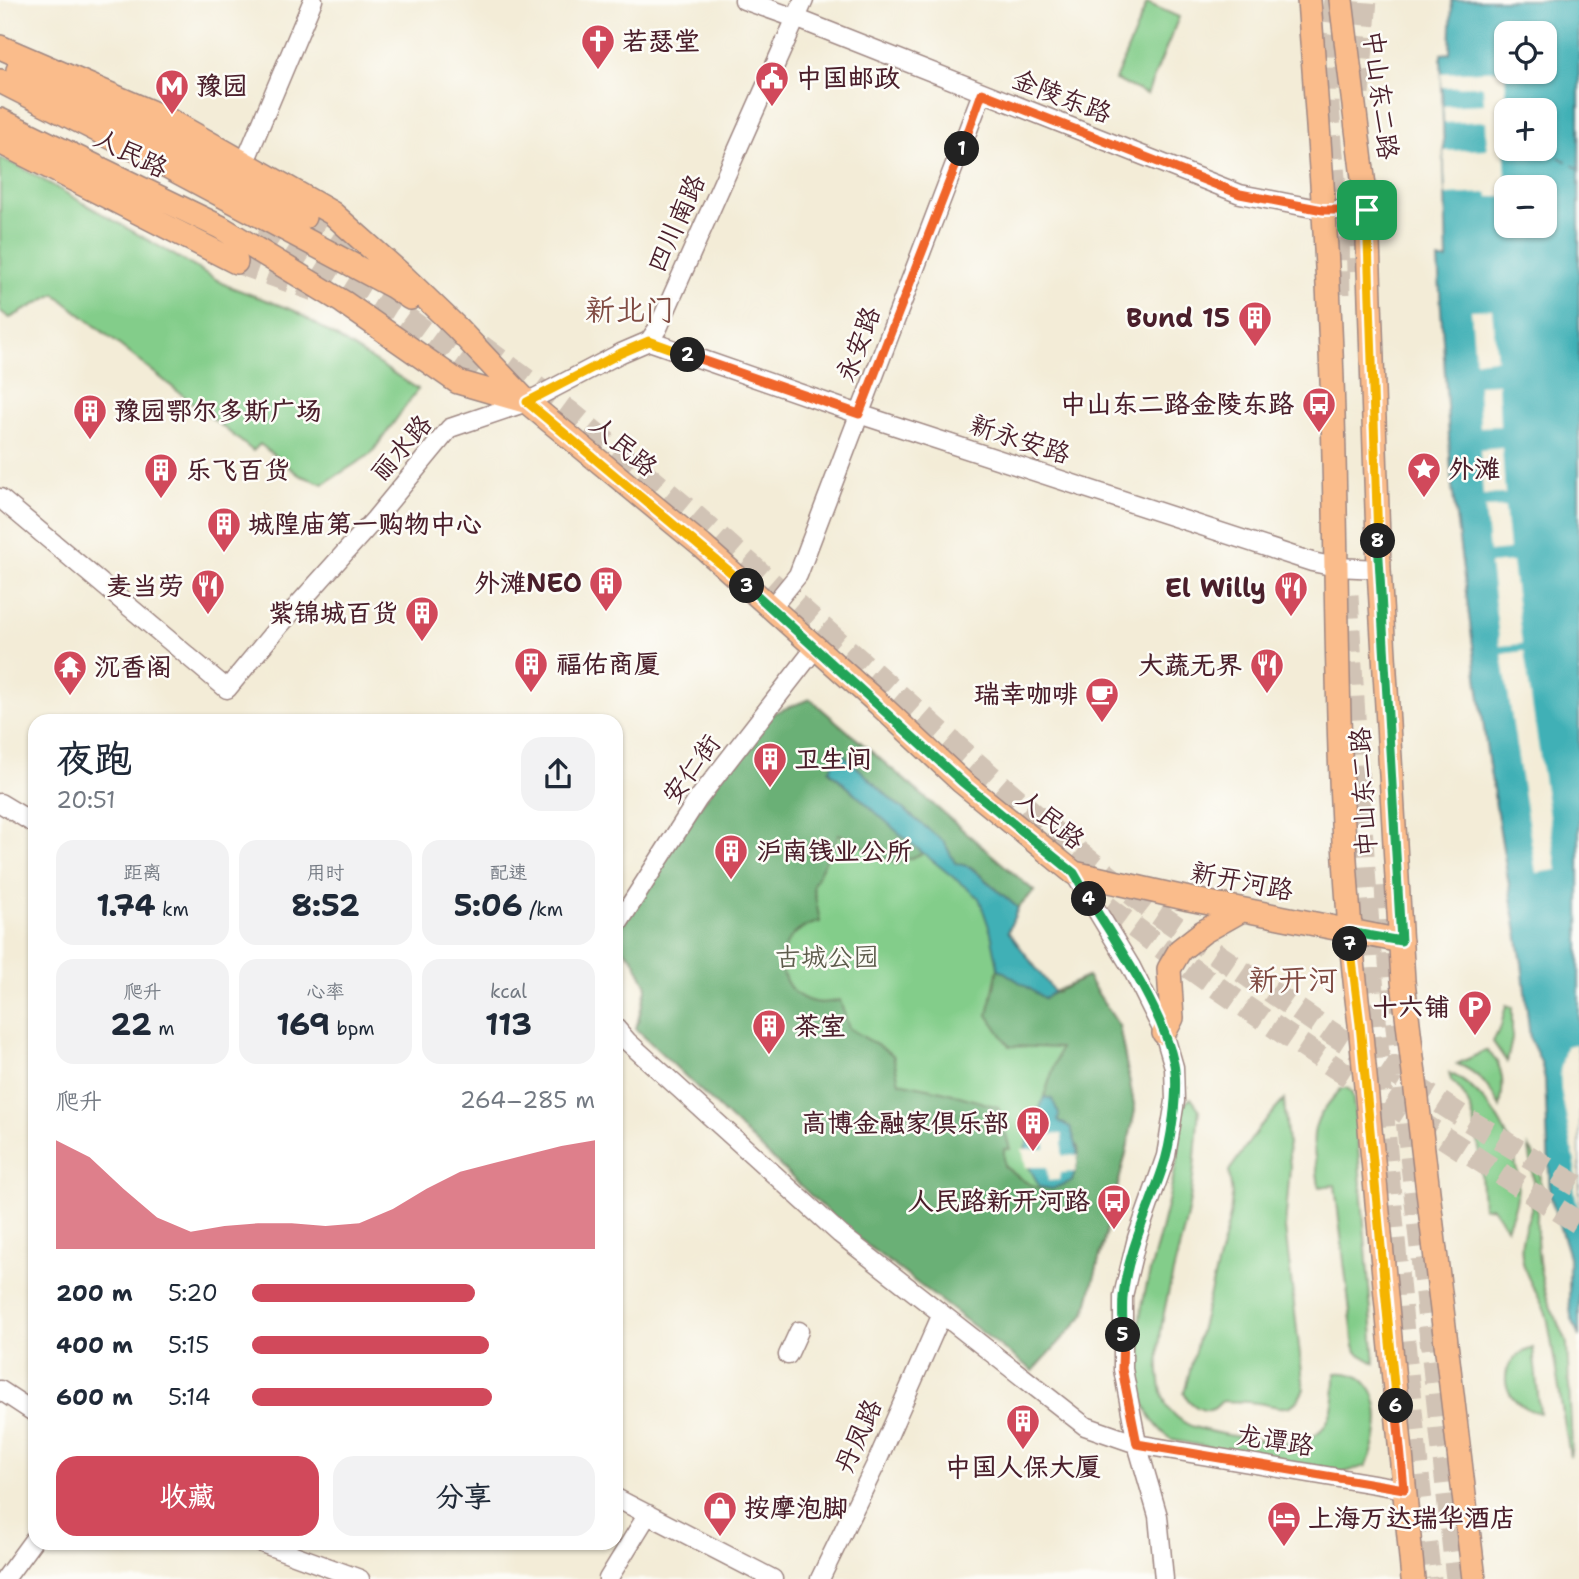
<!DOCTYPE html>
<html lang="zh">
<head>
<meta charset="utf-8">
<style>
	body { margin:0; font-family:"Shantell Sans","LXGW WenKai TC",sans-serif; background:#f2f2f3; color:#1f2937; height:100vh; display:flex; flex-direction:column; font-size:26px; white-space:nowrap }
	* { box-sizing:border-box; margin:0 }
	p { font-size:23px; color:#747a83 }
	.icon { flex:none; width:38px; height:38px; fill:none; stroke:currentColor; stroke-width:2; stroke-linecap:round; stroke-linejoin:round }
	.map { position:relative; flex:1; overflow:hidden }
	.side { position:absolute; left:28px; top:714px; width:595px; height:836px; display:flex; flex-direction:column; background:#fff; border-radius:21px; box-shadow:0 2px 5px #0004 }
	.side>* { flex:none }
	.controls { position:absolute; left:1494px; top:21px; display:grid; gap:14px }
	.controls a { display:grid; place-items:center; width:63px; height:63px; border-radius:14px; background:#fff; box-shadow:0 2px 5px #0004; font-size:35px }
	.pin { position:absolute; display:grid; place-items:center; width:60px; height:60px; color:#fff; margin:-30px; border-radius:14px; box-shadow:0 4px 10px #0006 }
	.km { position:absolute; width:35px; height:35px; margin:-18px; border-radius:50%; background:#222; color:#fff; font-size:19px; line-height:35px; text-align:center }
	.round { display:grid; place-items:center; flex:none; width:74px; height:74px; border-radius:21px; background:#f2f2f3 }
	.headline { display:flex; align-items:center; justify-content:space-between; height:119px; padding:0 28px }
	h1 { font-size:38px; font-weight:700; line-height:52px }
	.stats { display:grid; grid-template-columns:repeat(3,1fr); gap:10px; height:119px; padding:7px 28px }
	.stats div { display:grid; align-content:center; border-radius:18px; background:#f2f2f3; text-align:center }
	.stats b { font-size:30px; font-weight:700 }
	.stats small { font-size:19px; font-weight:400 }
	.stats p { font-size:19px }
	.chart { height:196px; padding:14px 28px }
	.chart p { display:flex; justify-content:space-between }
	.chart svg { width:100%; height:126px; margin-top:7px; fill:#d1495b; opacity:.7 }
	.action { display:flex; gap:14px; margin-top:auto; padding:14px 28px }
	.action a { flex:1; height:80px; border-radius:21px; background:#d1495b; color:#fff; font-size:28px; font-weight:700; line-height:80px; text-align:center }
	.action a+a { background:#f2f2f3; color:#1f2937 }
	ul { padding:0 28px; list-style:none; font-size:23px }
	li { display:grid; grid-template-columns:112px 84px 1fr; align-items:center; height:52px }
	li i { height:18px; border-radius:9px; background:#d1495b }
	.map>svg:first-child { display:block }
</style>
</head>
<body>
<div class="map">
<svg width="1579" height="1579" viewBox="0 0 1579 1579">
	<rect width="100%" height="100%" fill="#fdfcf7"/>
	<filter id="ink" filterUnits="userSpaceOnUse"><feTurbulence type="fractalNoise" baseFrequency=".0143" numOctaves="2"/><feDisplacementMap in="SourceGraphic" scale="14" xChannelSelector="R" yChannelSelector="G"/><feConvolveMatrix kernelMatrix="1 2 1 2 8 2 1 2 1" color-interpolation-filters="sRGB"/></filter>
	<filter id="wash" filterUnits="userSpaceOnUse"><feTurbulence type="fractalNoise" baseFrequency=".00686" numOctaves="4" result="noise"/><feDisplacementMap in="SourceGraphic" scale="28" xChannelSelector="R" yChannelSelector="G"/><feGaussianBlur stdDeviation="1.57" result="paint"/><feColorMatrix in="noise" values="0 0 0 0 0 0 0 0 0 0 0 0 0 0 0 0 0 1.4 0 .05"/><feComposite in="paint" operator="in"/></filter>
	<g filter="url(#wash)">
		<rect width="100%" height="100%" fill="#f3ecd7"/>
		<path fill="#83cd8a" stroke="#66765a" stroke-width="2" d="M 1147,3 L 1179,17 L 1147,94 L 1115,80 Z
			M 0,158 L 17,165 L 228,286 L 295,311 L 418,389 L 371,454 L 323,484 L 299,475 L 260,444 L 253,451 L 55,294 L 10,318 L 0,311 Z
			M 810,699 L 1034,891 L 1018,908 L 1008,931 L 1054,992 L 1087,977 L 1119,1026 L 1135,1110 L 1126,1153 L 1085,1314 L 1033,1371 L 636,1029 L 647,986 L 633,958 L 616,943 Z
			M 1506,1005 L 1512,1007 L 1512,1039 L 1507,1062 L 1493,1042 L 1501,1026 Z
			M 1487,1050 C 1505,1066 1504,1085 1500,1107 C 1489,1087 1479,1072 1457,1064 Z
			M 1450,1073 C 1492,1096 1522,1147 1517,1196 C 1516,1207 1511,1217 1507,1228 L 1492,1207 L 1483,1208 C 1480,1170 1483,1105 1451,1081 Z
			M 1342,1088 L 1347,1088 L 1352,1092 L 1356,1121 L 1375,1363 L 1358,1353 L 1354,1346 L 1335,1185 L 1319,1187 C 1313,1136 1304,1128 1342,1088 Z
			M 1191,1098 L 1199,1109 C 1196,1141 1195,1173 1189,1205 C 1180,1260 1143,1350 1166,1404 C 1170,1413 1184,1424 1194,1427 C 1212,1433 1282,1446 1299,1442 C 1307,1440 1316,1435 1322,1429 C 1335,1414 1335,1392 1335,1373 C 1387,1368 1384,1434 1366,1466 L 1342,1473 L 1172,1440 C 1106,1392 1149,1282 1164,1218 C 1173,1182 1182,1144 1181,1107 Z
			M 1284,1100 L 1290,1167 L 1285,1228 L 1304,1389 C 1292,1416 1279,1406 1257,1403 C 1246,1401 1233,1402 1222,1401 C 1219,1404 1217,1407 1213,1409 C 1201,1414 1188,1402 1184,1393 L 1230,1216 L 1232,1196 L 1229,1171 L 1259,1128 Z
			M 1529,1147 C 1546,1171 1538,1189 1537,1216 C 1536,1243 1539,1278 1549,1303 C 1554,1317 1563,1329 1567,1344 L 1572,1445 L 1570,1457 L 1548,1321 C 1543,1298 1524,1280 1522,1256 C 1519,1236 1529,1220 1533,1202 C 1536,1184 1531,1165 1529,1147 Z
			M 1533,1348 L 1540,1413 C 1499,1405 1493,1360 1533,1348 Z"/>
		<path fill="#6ab076" stroke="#5a6850" stroke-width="2" d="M 810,699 L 1034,891 L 1018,908 L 971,867 L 955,863 L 944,842 L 894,802 L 829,771 L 924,853 L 896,864 L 839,834 L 813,885 L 820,922 C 756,935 779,1019 840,1000 L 849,1028 L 893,1055 L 899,1082 L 942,1091 L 998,1107 L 1010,1149 L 1004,1149 L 1004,1166 C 1031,1187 1039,1195 1072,1181 L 1077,1164 L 1078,1147 L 1058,1121 L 1052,1099 L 1044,1097 L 1060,1048 L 1009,1046 L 988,1015 L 998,968 L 1044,998 L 1087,977 L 1119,1026 L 1135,1110 L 1126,1153 L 1085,1314 L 1033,1371 L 847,1230 L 636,1029 L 647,986 L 633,958 L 616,943 L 616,927 L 763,717 Z"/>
		<path fill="#3fb0b6" stroke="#446870" stroke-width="2" fill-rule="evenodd" d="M 1452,0 L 1579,0 L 1579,1337 L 1571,1316 L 1569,1300 L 1569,1257 L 1550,1195 L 1545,1079 L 1541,1062 L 1530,1039 L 1522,963 L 1488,759 L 1452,487 L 1438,260 L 1447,260 L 1441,54 L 1450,53 ZM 1507,33 L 1545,33 L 1545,72 L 1507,72 ZM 1507,110 L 1545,110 L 1545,149 L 1507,149 ZM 1507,187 L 1545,187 L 1545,226 L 1507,226 Z
			M 841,752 L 894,802 L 944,842 L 955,863 L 970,867 L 1018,908 L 1008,931 L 1054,992 L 1044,998 L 998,968 L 991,933 L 979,898 L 902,836 L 829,770 Z
			M 1044,1097 L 1052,1099 L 1059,1114 L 1058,1121 L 1070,1127 C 1079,1149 1080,1157 1072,1181 L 1052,1189 L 1040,1187 L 1029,1167 L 1025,1149 Z"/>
		<path fill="#f3ecd7" d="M 1505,70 L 1507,121 L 1503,122 L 1507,197 L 1489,197 L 1488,193 L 1446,195 L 1444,151 L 1487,149 L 1486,121 L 1444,123 L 1444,119 L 1443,106 L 1484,104 L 1483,86 L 1442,87 L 1441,73 Z
			M 1492,309 L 1497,359 L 1475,361 L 1471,310 Z
			M 1498,384 L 1500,426 L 1480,427 L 1478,385 Z
			M 1502,448 L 1505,494 L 1483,495 L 1480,450 Z
			M 1505,507 L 1509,550 L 1489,552 L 1485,508 Z
			M 1512,562 L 1522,644 L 1500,646 L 1490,564 Z
			M 1524,651 L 1557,870 L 1536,873 L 1502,654 Z
			M 1576,1044 L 1579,1061 L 1579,1215 L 1574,1188 L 1576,1168 L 1561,1090 L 1560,1071 L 1566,1046 Z
			M 1062,1134 L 1062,1156 L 1078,1155 L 1077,1164 L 1075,1172 L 1060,1173 L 1059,1180 L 1048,1181 L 1047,1167 L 1026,1167 L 1022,1149 L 1045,1149 L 1046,1135 Z"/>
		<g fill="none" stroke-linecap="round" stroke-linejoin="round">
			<path stroke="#45606a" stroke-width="2" stroke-dasharray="9 7" stroke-linecap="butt" d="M 1503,133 L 1507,134
				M 1545,149 L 1579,169"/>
		</g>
	</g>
	<g filter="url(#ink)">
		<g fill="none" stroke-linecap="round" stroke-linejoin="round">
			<path stroke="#d1c3b5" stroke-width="23" stroke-dasharray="23 11" stroke-linecap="butt" d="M 1335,0 L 1329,43 L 1328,106 L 1338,226 L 1339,302
				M 1358,93 L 1366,0
				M 1356,190 L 1358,271
				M 304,217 L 376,263
				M 261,227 L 401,314 L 503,388
				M 236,262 L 314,290
				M 481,346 L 571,413 L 692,513 L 1069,845 L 1155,912 L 1330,1032 L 1463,1117 L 1579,1187
				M 1347,595 C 1365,924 1391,1252 1430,1579
				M 1080,886 C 1239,1010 1409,1116 1579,1223
				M 1386,886 L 1390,963 L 1457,1579"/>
			<g stroke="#9e8681" stroke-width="21">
				<path id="minor" d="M 744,0 L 798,19 L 1240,194 L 1323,210 L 1367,210
					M 245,162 L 313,0
					M 649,341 L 859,414 L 1312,562 L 1336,567 L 1379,569
					M 0,498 L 227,689 L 279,626 L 375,519 L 450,428 L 527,402 L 621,353 L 649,341 L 658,328 L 804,0
					M 772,607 L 798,575 L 982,93
					M 0,803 L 35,824
					M 1074,873 L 1131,967 L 1164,1033 L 1174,1067 L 1175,1101 L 1166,1156 L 1137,1238 L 1123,1296 L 1123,1369 L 1137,1444 L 1158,1516 L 1164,1579
					M 616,927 L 698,799 L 816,647
					M 616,1028 L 628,1042 L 840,1234 L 1085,1426 L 1137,1444 L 1404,1489
					M 788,1355 L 799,1331
					M 0,1390 L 35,1413
					M 616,1498 L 773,1579
					M 264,1544 L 360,1579
					M 5,1579 L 35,1538
					M 608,1579 L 648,1514
					M 820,1579 L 875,1466 L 942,1314"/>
			</g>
			<g stroke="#9e8681" stroke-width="26">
				<path id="major" d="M 1309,0 C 1318,126 1328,253 1332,380 C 1339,594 1333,810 1360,1024 L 1413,1579
					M 1341,0 L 1367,210 L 1379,569 L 1403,981 L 1474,1579
					M 0,47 L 167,119 L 332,213 L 404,277 L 457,328 L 527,402 L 702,546 L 879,704 L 962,782 L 1074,873 L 1189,899 L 1401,941
					M 18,70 L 224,172 L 304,217
					M 0,81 L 148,156 L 392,286 L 410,298
					M 0,120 L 220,227 L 343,302 L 458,382 L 524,401
					M 0,142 L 236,262
					M 1164,1033 L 1172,1018 L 1169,969 L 1180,950 L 1203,932 L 1242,910"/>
			</g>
			<use href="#minor" stroke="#fff" stroke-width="18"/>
			<use href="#major" stroke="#fabc8b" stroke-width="23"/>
		</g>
	</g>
	<g fill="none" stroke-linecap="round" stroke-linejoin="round" filter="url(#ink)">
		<g stroke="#fff" stroke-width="14">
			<path id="split-1" d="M 962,149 L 982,93 L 1240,194 L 1323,210 L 1367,210"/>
		</g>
		<g stroke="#fff" stroke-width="14">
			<path id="split-2" d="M 688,355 L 859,414 L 962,149"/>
		</g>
		<g stroke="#fff" stroke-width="14">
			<path id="split-3" d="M 688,355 L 649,341 L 621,353 L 527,402 L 747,586"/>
		</g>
		<g stroke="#fff" stroke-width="14">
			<path id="split-4" d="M 747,586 L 962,782 L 1074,873 L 1089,899"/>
		</g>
		<g stroke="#fff" stroke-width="14">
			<path id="split-5" d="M 1089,899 C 1118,945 1163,1011 1174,1064 C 1179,1090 1171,1145 1162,1170 C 1148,1212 1127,1253 1123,1297 C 1122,1309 1123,1322 1123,1335"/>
		</g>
		<g stroke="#fff" stroke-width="14">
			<path id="split-6" d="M 1123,1335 L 1122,1369 L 1137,1444 L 1404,1489 L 1396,1406"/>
		</g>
		<g stroke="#fff" stroke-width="14">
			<path id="split-7" d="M 1350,944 L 1360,1024 L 1396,1406"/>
		</g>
		<g stroke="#fff" stroke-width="14">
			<path id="split-8" d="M 1350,944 L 1349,932 L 1401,941 L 1378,541"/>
		</g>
		<g stroke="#fff" stroke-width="14">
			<path id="split-9" d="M 1367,210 L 1378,541"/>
		</g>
		<use href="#split-1" stroke="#f0652b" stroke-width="9"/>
		<use href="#split-2" stroke="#f0652b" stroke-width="9"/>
		<use href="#split-3" stroke="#f5b400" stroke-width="9"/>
		<use href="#split-4" stroke="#22a559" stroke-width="9"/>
		<use href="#split-5" stroke="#22a559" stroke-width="9"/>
		<use href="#split-6" stroke="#f0652b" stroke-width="9"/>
		<use href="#split-7" stroke="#f5b400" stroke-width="9"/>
		<use href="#split-8" stroke="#22a559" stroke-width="9"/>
		<use href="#split-9" stroke="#f5b400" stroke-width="9"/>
	</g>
	<defs>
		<g id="church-pin" transform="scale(1.75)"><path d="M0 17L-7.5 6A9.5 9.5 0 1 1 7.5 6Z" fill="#d1495b" stroke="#fdfcf7"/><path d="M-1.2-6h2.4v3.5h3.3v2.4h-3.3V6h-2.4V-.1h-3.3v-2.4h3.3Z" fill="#fff"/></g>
		<g id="civic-pin" transform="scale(1.75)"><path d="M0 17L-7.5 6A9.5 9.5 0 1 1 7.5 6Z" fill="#d1495b" stroke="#fdfcf7"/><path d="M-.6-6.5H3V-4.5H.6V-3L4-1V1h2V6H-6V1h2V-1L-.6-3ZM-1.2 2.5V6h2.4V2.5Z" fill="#fff"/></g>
		<g id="metro-pin" transform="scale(1.75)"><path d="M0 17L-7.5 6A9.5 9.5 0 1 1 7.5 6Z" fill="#d1495b" stroke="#fdfcf7"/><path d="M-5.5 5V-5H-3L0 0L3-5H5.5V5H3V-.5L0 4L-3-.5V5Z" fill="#fff"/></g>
		<g id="building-pin" transform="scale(1.75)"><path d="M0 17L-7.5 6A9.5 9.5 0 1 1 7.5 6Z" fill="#d1495b" stroke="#fdfcf7"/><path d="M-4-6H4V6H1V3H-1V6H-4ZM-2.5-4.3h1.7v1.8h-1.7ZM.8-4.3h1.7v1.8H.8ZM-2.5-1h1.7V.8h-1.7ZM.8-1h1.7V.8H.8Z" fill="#fff"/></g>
		<g id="bus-pin" transform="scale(1.75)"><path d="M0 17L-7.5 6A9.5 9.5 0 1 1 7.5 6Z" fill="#d1495b" stroke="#fdfcf7"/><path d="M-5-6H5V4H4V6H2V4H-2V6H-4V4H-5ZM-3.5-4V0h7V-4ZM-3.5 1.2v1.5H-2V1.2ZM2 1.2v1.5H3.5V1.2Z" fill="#fff"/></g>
		<g id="sight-pin" transform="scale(1.75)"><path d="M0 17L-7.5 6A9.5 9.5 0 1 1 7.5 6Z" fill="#d1495b" stroke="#fdfcf7"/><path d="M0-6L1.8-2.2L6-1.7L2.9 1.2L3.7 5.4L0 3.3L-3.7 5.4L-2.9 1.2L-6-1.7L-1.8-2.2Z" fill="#fff"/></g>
		<g id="restaurant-pin" transform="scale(1.75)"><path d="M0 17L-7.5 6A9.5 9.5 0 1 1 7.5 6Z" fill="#d1495b" stroke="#fdfcf7"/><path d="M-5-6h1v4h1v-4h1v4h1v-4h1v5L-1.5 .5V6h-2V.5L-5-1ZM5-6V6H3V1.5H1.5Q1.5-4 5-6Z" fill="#fff"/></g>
		<g id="temple-pin" transform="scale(1.75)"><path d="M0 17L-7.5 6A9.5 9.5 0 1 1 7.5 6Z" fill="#d1495b" stroke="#fdfcf7"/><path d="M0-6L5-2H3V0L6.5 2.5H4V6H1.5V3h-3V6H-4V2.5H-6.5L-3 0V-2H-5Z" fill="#fff"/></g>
		<g id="cafe-pin" transform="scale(1.75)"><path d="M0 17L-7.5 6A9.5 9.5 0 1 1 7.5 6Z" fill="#d1495b" stroke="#fdfcf7"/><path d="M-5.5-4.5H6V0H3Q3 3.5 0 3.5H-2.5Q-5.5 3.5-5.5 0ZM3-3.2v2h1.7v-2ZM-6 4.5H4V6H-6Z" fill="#fff"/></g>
		<g id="parking-pin" transform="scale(1.75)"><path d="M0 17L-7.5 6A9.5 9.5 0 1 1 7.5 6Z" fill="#d1495b" stroke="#fdfcf7"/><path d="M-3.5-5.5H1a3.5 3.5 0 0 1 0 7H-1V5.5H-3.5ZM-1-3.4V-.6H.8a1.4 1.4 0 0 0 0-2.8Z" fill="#fff"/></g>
		<g id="shop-pin" transform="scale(1.75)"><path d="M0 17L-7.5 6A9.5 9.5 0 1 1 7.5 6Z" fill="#d1495b" stroke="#fdfcf7"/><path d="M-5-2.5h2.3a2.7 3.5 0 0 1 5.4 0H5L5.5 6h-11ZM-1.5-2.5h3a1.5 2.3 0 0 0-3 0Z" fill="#fff"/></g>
		<g id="hotel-pin" transform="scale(1.75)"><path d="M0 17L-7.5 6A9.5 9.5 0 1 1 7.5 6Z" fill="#d1495b" stroke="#fdfcf7"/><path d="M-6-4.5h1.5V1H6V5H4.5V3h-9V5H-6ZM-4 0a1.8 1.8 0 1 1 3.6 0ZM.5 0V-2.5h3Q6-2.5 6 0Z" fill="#fff"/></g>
	</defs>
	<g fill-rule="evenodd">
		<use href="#church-pin" x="598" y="41"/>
		<use href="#civic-pin" x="772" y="78"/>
		<use href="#metro-pin" x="172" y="86"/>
		<use href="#building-pin" x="1255" y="318"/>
		<use href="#bus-pin" x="1319" y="404"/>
		<use href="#building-pin" x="90" y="411"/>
		<use href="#sight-pin" x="1424" y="469"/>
		<use href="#building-pin" x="161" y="470"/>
		<use href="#building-pin" x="224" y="524"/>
		<use href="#building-pin" x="606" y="583"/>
		<use href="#restaurant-pin" x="208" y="586"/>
		<use href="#restaurant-pin" x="1291" y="588"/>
		<use href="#building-pin" x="422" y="613"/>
		<use href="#building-pin" x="531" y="664"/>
		<use href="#restaurant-pin" x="1267" y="665"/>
		<use href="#temple-pin" x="70" y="667"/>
		<use href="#cafe-pin" x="1102" y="694"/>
		<use href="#building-pin" x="770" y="759"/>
		<use href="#building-pin" x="731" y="851"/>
		<use href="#parking-pin" x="1475" y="1007"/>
		<use href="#building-pin" x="769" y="1026"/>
		<use href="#building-pin" x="1033" y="1123"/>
		<use href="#bus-pin" x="1114" y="1201"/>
		<use href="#building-pin" x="1023" y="1421"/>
		<use href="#shop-pin" x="720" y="1508"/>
		<use href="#hotel-pin" x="1284" y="1518"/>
	</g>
	<g text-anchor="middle" stroke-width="5" stroke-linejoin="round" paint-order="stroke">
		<g font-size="26" font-weight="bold" fill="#4a1f2b" stroke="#fdfcf7" text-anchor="start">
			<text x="622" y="50">若瑟堂</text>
			<text x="796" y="87">中国邮政</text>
			<text x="196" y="95">豫园</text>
			<text x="1230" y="327" text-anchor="end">Bund 15</text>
			<text x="1294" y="413" text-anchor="end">中山东二路金陵东路</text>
			<text x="114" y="420">豫园鄂尔多斯广场</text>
			<text x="1448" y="478">外滩</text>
			<text x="186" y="479">乐飞百货</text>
			<text x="248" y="533">城隍庙第一购物中心</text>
			<text x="582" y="592" text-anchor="end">外滩NEO</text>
			<text x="184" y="595" text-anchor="end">麦当劳</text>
			<text x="1266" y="597" text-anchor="end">El Willy</text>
			<text x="398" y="622" text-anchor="end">紫锦城百货</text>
			<text x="556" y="673">福佑商厦</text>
			<text x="1242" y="674" text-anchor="end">大蔬无界</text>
			<text x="94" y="676">沉香阁</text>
			<text x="1078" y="703" text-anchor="end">瑞幸咖啡</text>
			<text x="794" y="768">卫生间</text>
			<text x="756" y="860">沪南钱业公所</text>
			<text x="1450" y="1016" text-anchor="end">十六铺</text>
			<text x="794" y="1035">茶室</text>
			<text x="1009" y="1132" text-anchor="end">高博金融家俱乐部</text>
			<text x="1090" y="1210" text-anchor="end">人民路新开河路</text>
			<text x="1023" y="1476" text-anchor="middle">中国人保大厦</text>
			<text x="744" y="1517">按摩泡脚</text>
			<text x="1308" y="1527">上海万达瑞华酒店</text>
		</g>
		<g font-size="26" fill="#4a1f2b" stroke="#fdfcf7">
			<text transform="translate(1381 95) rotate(83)" y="9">中山东二路</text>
			<text transform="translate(1062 96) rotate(21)" y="9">金陵东路</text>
			<text transform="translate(131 153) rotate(26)" y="9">人民路</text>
			<text transform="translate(676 223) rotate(-66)" y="9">四川南路</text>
			<text transform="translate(858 344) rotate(-69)" y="9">永安路</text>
			<text transform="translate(1020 439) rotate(18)" y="9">新永安路</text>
			<text transform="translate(624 446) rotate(40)" y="9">人民路</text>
			<text transform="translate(401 448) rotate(-49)" y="9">丽水路</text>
			<text transform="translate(691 769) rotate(-54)" y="9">安仁街</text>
			<text transform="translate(1363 792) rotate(-93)" y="9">中山东二路</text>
			<text transform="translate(1051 819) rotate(39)" y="9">人民路</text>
			<text transform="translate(1242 881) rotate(11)" y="9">新开河路</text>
			<text transform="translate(858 1436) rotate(-66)" y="9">丹凤路</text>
			<text transform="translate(1275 1440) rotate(9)" y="9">龙谭路</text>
		</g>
		<g font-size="26" fill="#5e5c4c" stroke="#fdfcf7">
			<text x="827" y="966">古城公园</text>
		</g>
		<g font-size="30" fill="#814c43" stroke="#fdfcf7">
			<text x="630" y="320">新北门</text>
			<text x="1293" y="990">新开河</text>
		</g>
	</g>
</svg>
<div class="controls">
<a><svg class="icon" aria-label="locate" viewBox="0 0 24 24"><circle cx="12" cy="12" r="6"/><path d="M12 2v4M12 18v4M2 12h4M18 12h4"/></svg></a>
<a>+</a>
<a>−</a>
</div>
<div class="pin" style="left:1367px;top:210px;background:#1e9e55"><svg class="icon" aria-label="arrive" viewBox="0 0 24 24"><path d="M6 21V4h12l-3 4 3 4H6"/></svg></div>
<b class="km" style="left:962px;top:149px">1</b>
<b class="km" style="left:688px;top:355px">2</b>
<b class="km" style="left:747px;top:586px">3</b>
<b class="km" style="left:1089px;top:899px">4</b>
<b class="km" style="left:1123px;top:1335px">5</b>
<b class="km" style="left:1396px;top:1406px">6</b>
<b class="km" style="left:1350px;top:944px">7</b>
<b class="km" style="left:1378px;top:541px">8</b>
<section class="side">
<div class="headline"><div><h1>夜跑</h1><p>20:51</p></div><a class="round"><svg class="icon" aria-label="share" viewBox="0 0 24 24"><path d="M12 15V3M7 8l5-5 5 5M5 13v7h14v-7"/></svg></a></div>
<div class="stats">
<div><p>距离</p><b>1.74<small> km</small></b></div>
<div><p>用时</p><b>8:52</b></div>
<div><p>配速</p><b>5:06<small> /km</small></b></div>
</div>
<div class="stats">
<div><p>爬升</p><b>22<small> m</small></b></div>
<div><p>心率</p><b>169<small> bpm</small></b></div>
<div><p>kcal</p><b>113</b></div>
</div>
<div class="chart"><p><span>爬升</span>264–285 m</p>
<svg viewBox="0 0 160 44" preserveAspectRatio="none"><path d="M0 44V6L10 12L20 23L30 33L40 38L50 36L60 35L70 35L80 36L90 35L100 30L110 23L120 17L130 14L140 11L150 8L160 6V44z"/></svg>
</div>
<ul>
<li><b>200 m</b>5:20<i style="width:65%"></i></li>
<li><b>400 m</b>5:15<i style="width:69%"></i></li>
<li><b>600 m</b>5:14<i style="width:70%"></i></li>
</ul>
<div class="action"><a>收藏</a><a>分享</a></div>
</section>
</div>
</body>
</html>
